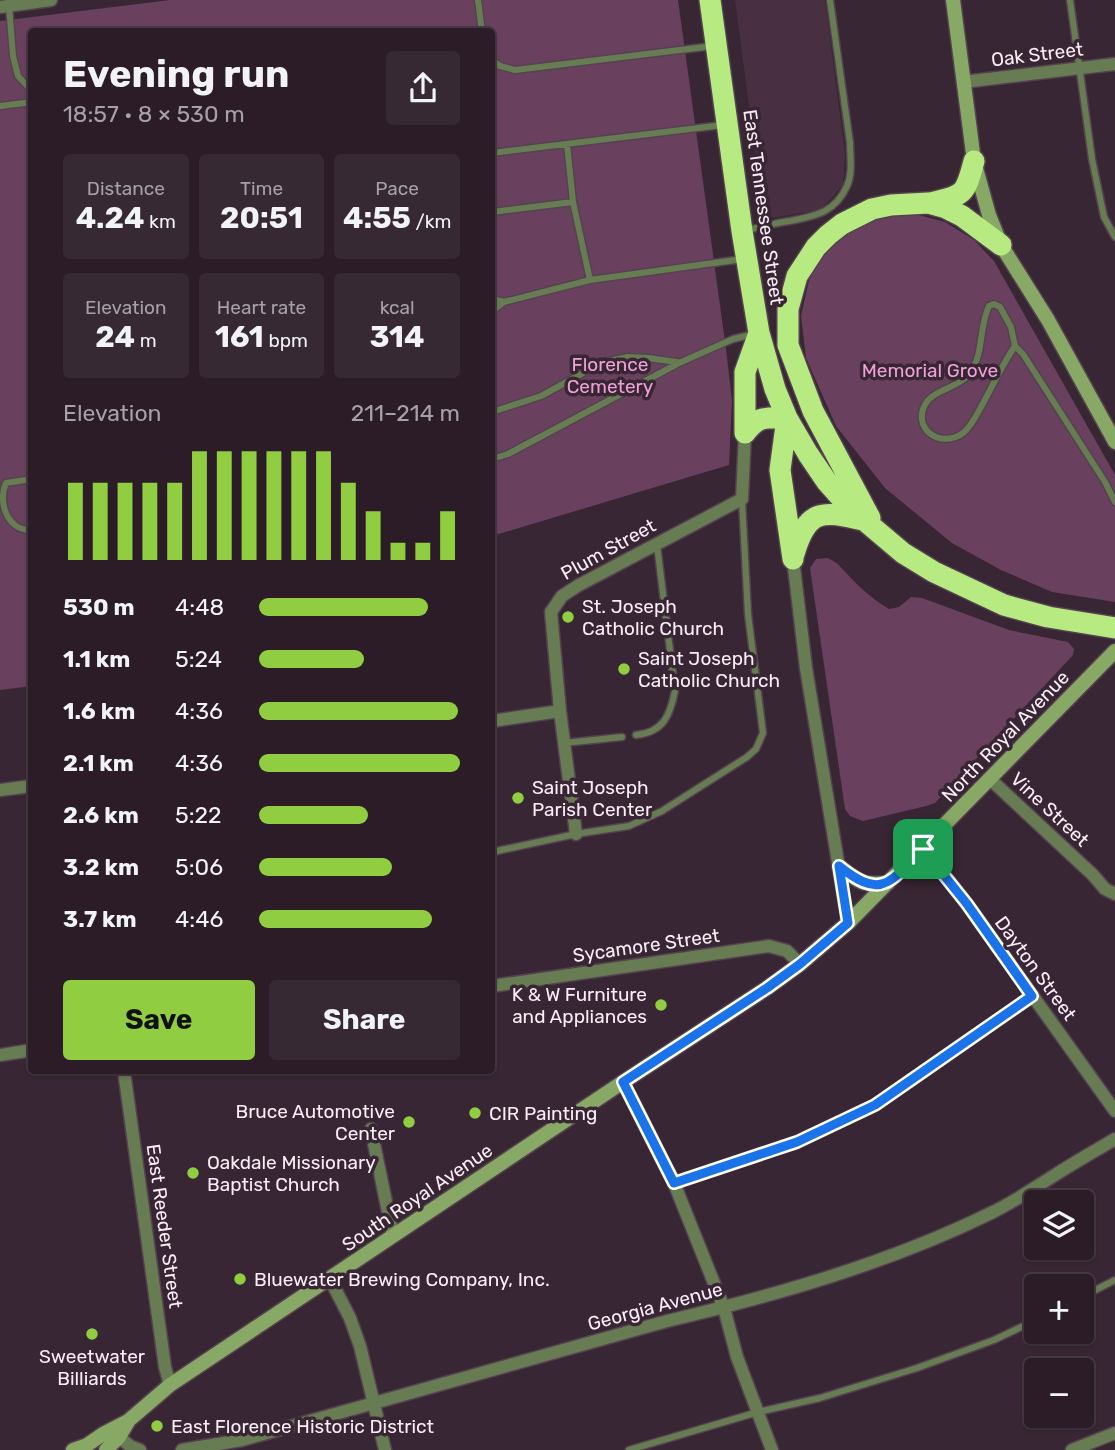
<!DOCTYPE html>
<html lang="en">
<head>
<meta charset="utf-8">
<style>
	body { margin:0; font-family:Rubik,sans-serif; background:#372933; color:#f1f3f6; height:100vh; display:flex; flex-direction:column; font-size:26px; white-space:nowrap }
	* { box-sizing:border-box; margin:0 }
	p { font-size:23px; color:#a6a1a7 }
	.icon { flex:none; width:38px; height:38px; fill:none; stroke:currentColor; stroke-width:2; stroke-linecap:round; stroke-linejoin:round }
	.map { position:relative; flex:1; overflow:hidden }
	.panel { position:absolute; left:28px; top:28px; width:467px; height:1046px; display:flex; flex-direction:column; background:#2b1c27; border-radius:7px; box-shadow:0 2px 5px #0004,0 0 0 2px #473a44 }
	.panel>* { flex:none }
	.buttons { position:absolute; left:1024px; top:1190px; display:grid; gap:14px }
	.buttons a { display:grid; place-items:center; width:70px; height:70px; border-radius:7px; background:#2b1c27; box-shadow:0 2px 5px #0004,0 0 0 2px #473a44; font-size:35px }
	.pin { position:absolute; display:grid; place-items:center; width:60px; height:60px; color:#fff; margin:-30px; border-radius:14px; box-shadow:0 4px 10px #0006 }
	.round { display:grid; place-items:center; flex:none; width:74px; height:74px; border-radius:7px; background:#372933 }
	.head { display:flex; align-items:center; justify-content:space-between; height:119px; padding:0 35px }
	h1 { font-size:38px; font-weight:700; line-height:52px }
	.stats { display:grid; grid-template-columns:repeat(3,1fr); gap:10px; height:119px; padding:7px 35px }
	.stats div { display:grid; align-content:center; border-radius:7px; background:#372933; text-align:center }
	.stats b { font-size:30px; font-weight:700 }
	.stats small { font-size:19px; font-weight:400 }
	.stats p { font-size:19px }
	.chart { height:196px; padding:14px 35px }
	.chart p { display:flex; justify-content:space-between }
	.chart svg { width:100%; height:126px; margin-top:7px; stroke:#90cd40; stroke-width:6 }
	.button { display:flex; gap:14px; margin-top:auto; padding:14px 35px }
	.button a { flex:1; height:80px; border-radius:7px; background:#90cd40; color:#111; font-size:28px; font-weight:700; line-height:80px; text-align:center }
	.button a+a { background:#372933; color:#f1f3f6 }
	ul { padding:0 35px; list-style:none; font-size:23px }
	li { display:grid; grid-template-columns:112px 84px 1fr; align-items:center; height:52px }
	li i { height:18px; border-radius:9px; background:#90cd40 }
	.map>svg:first-child { display:block }
</style>
</head>
<body>
<div class="map">
<svg width="1115" height="1450" viewBox="0 0 1115 1450">
	<rect width="100%" height="100%" fill="#392634"/>
	<path fill="#482f41" d="M 735,0 L 825,0 L 845,154 L 843,185 L 821,210 L 764,219 Z"/>
	<path fill="#6a405f" d="M 170,0 L 678,0 L 726,349 L 732,400 L 729,465 L 492,536 L 492,32 L 32,32 L 32,686 L 0,690 L 0,21 Z
		M 908,212 L 945,222 L 974,240 L 994,261 L 1115,475 L 1115,602 L 1052,592 L 1001,570 L 952,543 L 885,488 L 836,426 L 806,358 L 801,316 L 810,276 L 835,240 L 873,218 Z
		M 827,558 C 839,563 840,567 849,576 C 861,589 874,600 889,609 L 899,607 L 911,597 L 922,598 L 1009,630 L 1068,642 L 1074,649 L 1073,655 L 935,803 L 926,806 L 863,821 L 850,816 L 845,809 L 810,568 L 816,559 Z"/>
	<g fill="none" stroke-linecap="round" stroke-linejoin="round">
		<g stroke="#54424f" stroke-width="9">
			<path id="lane" d="M 478,0 L 482,32
				M 1070,0 L 1092,159 L 1104,217 L 1115,237
				M 9,6 L 13,56 L 18,76 L 32,91
				M 492,60 L 500,66 L 515,70 L 713,46
				M 0,106 L 32,102
				M 567,144 L 573,202 L 590,280
				M 492,153 L 723,125
				M 492,212 L 573,202
				M 747,230 C 761,227 775,223 790,221 C 815,216 835,213 847,186 C 853,173 850,157 850,143 L 830,0
				M 492,299 L 504,302 L 590,280 L 743,259
				M 492,311 L 504,302
				M 1015,346 C 1002,365 992,387 981,407 C 976,416 971,427 963,433 C 939,450 911,427 926,403 C 935,389 959,388 970,373 C 984,354 979,326 989,306 L 994,304 L 1000,307 L 1011,327 L 1015,346 L 1023,354 L 1105,482 L 1115,502
				M 492,412 L 541,396 L 603,362 L 628,357 L 648,358 L 677,362
				M 492,459 L 508,454 L 679,363 L 733,339 L 754,334
				M 32,479 L 6,483 C 0,496 3,516 15,525 C 19,529 26,530 32,531
				M 636,735 C 664,732 670,715 675,691 L 657,545
				M 564,743 L 622,737
				M 492,852 L 576,834 L 629,826 L 662,811 L 747,757 L 756,749 L 763,733 L 748,614 L 742,500
				M 674,1183 L 797,1142 L 875,1105 L 1032,996
				M 1082,1297 L 1115,1280
				M 629,1450 L 758,1412 L 820,1398 L 917,1368 L 994,1340 L 1036,1320"/>
		</g>
		<g stroke="#54424f" stroke-width="15">
			<path id="street" d="M 0,7 L 51,0
				M 963,82 L 1115,64
				M 793,559 L 806,668 L 848,923
				M 492,721 L 560,711
				M 990,779 L 1093,875 L 1105,889 L 1115,894
				M 0,790 L 32,786
				M 576,834 L 560,711 L 551,612 L 562,596 L 579,585 L 742,499 L 745,433
				M 923,848 L 967,904 L 1115,1111
				M 492,986 L 769,946 L 787,951 L 800,964
				M 0,1055 L 32,1050
				M 124,1071 L 165,1367 L 170,1385
				M 623,1082 L 674,1183 L 724,1308 L 737,1357 L 772,1450
				M 371,1129 L 393,1236
				M 330,1279 L 350,1318 L 360,1346 L 385,1450
				M 119,1437 L 130,1446 L 140,1450
				M 182,1450 L 242,1440 L 667,1321 C 777,1295 889,1263 991,1213 C 1014,1202 1034,1188 1055,1175 C 1075,1162 1095,1151 1115,1139
				M 1072,1450 L 1115,1433"/>
		</g>
		<g stroke="#54424f" stroke-width="17">
			<path id="secondary" d="M 953,0 L 974,161 L 989,215 L 1001,245 L 1048,320 L 1115,442
				M 839,866 C 858,882 863,886 888,883
				M 73,1450 L 87,1445 L 103,1434 L 128,1421 L 170,1385 L 623,1082 L 767,988 L 800,964 L 848,923 L 1115,651
				M 106,1450 L 119,1437 L 128,1422"/>
		</g>
		<g stroke="#54424f" stroke-width="24">
			<path id="highway" d="M 710,0 L 742,231 L 759,333 L 775,389 L 787,418 L 808,454 L 827,482 L 851,509 L 903,553 L 934,572 L 1004,605 L 1048,617 L 1115,628
				M 930,203 C 964,195 965,196 974,161
				M 787,418 L 780,470 L 793,559
				M 745,433 L 745,372 L 759,333
				M 745,433 C 759,415 766,418 787,418
				M 870,518 L 813,411 L 788,345 L 788,309 L 797,276 L 816,247 L 828,235 L 842,224 L 872,209 L 891,205 L 928,203 L 946,208 L 962,216 L 1001,245
				M 794,554 C 807,509 822,510 863,520"/>
		</g>
		<use href="#lane" stroke="#677c53" stroke-width="6"/>
		<use href="#street" stroke="#677c53" stroke-width="12"/>
		<use href="#secondary" stroke="#88a866" stroke-width="14"/>
		<use href="#highway" stroke="#b7ea80" stroke-width="21"/>
	</g>
	<g fill="none" stroke-linecap="round" stroke-linejoin="round">
		<g stroke="#fff" stroke-width="14">
			<path id="route" d="M 923,849 L 967,904 L 1032,996 L 875,1105 L 797,1142 L 674,1183 L 623,1082 L 767,988 L 800,964 L 848,923 L 839,866 C 882,901 890,882 923,849 Z"/>
		</g>
		<use href="#route" stroke="#1a73e8" stroke-width="9"/>
	</g>
	<g fill="#90cd40" stroke="#392634" stroke-width="2.5">
		<circle cx="568" cy="617" r="7"/>
		<circle cx="624" cy="669" r="7"/>
		<circle cx="518" cy="798" r="7"/>
		<circle cx="661" cy="1005" r="7"/>
		<circle cx="475" cy="1113" r="7"/>
		<circle cx="409" cy="1122" r="7"/>
		<circle cx="193" cy="1173" r="7"/>
		<circle cx="240" cy="1279" r="7"/>
		<circle cx="92" cy="1334" r="7"/>
		<circle cx="157" cy="1426" r="7"/>
	</g>
	<g text-anchor="middle" stroke-width="7" stroke-linejoin="round" paint-order="stroke">
		<g font-size="19" fill="#faedf6" stroke="#392634">
			<text transform="translate(1037 54) rotate(-7)" y="7">Oak Street</text>
			<text transform="translate(764 207) rotate(82)" y="7">East Tennessee Street</text>
			<text transform="translate(608 549) rotate(-29)" y="7">Plum Street</text>
			<text transform="translate(1005 736) rotate(-46)" y="7">North Royal Avenue</text>
			<text transform="translate(1050 809) rotate(43)" y="7">Vine Street</text>
			<text transform="translate(646 945) rotate(-8)" y="7">Sycamore Street</text>
			<text transform="translate(1036 968) rotate(54)" y="7">Dayton Street</text>
			<text transform="translate(417 1197) rotate(-34)" y="7">South Royal Avenue</text>
			<text transform="translate(165 1226) rotate(82)" y="7">East Reeder Street</text>
			<text transform="translate(655 1306) rotate(-15)" y="7">Georgia Avenue</text>
		</g>
		<g font-size="19" fill="#efa2d9" stroke="#392634">
			<text x="610" y="371">Florence<tspan x="610" dy="22">Cemetery</tspan></text>
			<text x="930" y="377">Memorial Grove</text>
		</g>
		<g font-size="19" fill="#faedf6" stroke="#392634" text-anchor="start">
			<text x="582" y="613">St. Joseph<tspan x="582" dy="22">Catholic Church</tspan></text>
			<text x="638" y="665">Saint Joseph<tspan x="638" dy="22">Catholic Church</tspan></text>
			<text x="532" y="794">Saint Joseph<tspan x="532" dy="22">Parish Center</tspan></text>
			<text x="647" y="1001" text-anchor="end">K &amp; W Furniture<tspan x="647" dy="22">and Appliances</tspan></text>
			<text x="395" y="1118" text-anchor="end">Bruce Automotive<tspan x="395" dy="22">Center</tspan></text>
			<text x="489" y="1120">CIR Painting</text>
			<text x="207" y="1169">Oakdale Missionary<tspan x="207" dy="22">Baptist Church</tspan></text>
			<text x="254" y="1286">Bluewater Brewing Company, Inc.</text>
			<text x="92" y="1363" text-anchor="middle">Sweetwater<tspan x="92" dy="22">Billiards</tspan></text>
			<text x="171" y="1433">East Florence Historic District</text>
		</g>
	</g>
</svg>
<div class="buttons">
<a><svg class="icon" aria-label="layers" viewBox="0 0 24 24"><path d="M12 4l9 5-9 5-9-5zM3 14l9 5 9-5"/></svg></a>
<a>+</a>
<a>−</a>
</div>
<div class="pin" style="left:923px;top:849px;background:#1e9e55"><svg class="icon" aria-label="arrive" viewBox="0 0 24 24"><path d="M6 21V4h12l-3 4 3 4H6"/></svg></div>
<section class="panel">
<div class="head"><div><h1>Evening run</h1><p>18:57 · 8 × 530 m</p></div><a class="round"><svg class="icon" aria-label="share" viewBox="0 0 24 24"><path d="M12 15V3M7 8l5-5 5 5M5 13v7h14v-7"/></svg></a></div>
<div class="stats">
<div><p>Distance</p><b>4.24<small> km</small></b></div>
<div><p>Time</p><b>20:51</b></div>
<div><p>Pace</p><b>4:55<small> /km</small></b></div>
</div>
<div class="stats">
<div><p>Elevation</p><b>24<small> m</small></b></div>
<div><p>Heart rate</p><b>161<small> bpm</small></b></div>
<div><p>kcal</p><b>314</b></div>
</div>
<div class="chart"><p><span>Elevation</span>211–214 m</p>
<svg viewBox="0 0 160 44" preserveAspectRatio="none"><path d="M5 44V17M15 44V17M25 44V17M35 44V17M45 44V17M55 44V6M65 44V6M75 44V6M85 44V6M95 44V6M105 44V6M115 44V17M125 44V27M135 44V38M145 44V38M155 44V27"/></svg>
</div>
<ul>
<li><b>530 m</b>4:48<i style="width:84%"></i></li>
<li><b>1.1 km</b>5:24<i style="width:52%"></i></li>
<li><b>1.6 km</b>4:36<i style="width:99%"></i></li>
<li><b>2.1 km</b>4:36<i style="width:100%"></i></li>
<li><b>2.6 km</b>5:22<i style="width:54%"></i></li>
<li><b>3.2 km</b>5:06<i style="width:66%"></i></li>
<li><b>3.7 km</b>4:46<i style="width:86%"></i></li>
</ul>
<div class="button"><a>Save</a><a>Share</a></div>
</section>
</div>
</body>
</html>
